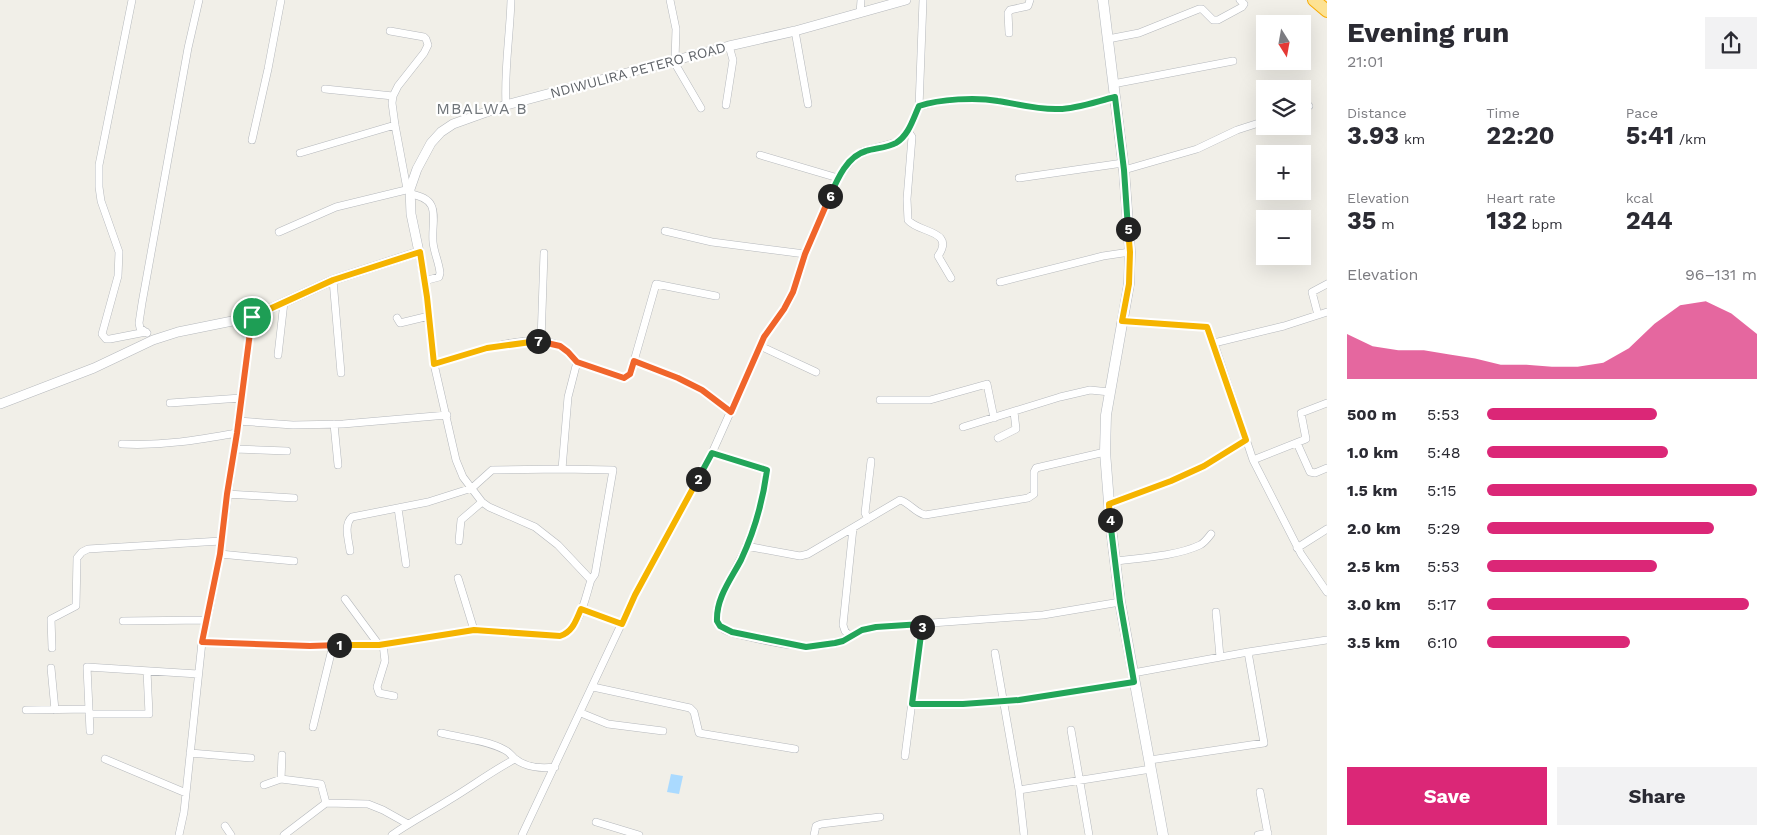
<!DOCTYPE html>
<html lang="en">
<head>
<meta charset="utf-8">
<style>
	body { margin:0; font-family:"Work Sans",sans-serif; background:#f2f2f3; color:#2b2b33; height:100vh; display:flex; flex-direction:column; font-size:19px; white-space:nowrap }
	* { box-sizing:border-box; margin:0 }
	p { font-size:16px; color:#7c7c81 }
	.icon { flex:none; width:28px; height:28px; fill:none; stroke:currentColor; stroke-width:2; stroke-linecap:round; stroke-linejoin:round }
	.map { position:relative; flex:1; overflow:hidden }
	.drawer { display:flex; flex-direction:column; background:#fff; width:450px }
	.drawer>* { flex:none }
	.needle { width:32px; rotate:169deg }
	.controls { position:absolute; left:1256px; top:15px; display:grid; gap:10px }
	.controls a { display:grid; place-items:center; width:55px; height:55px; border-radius:0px; background:#fff; box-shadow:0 5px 20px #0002; font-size:25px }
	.pin { position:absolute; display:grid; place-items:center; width:42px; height:42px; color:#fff; margin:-21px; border:2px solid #fff; border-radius:50%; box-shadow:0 1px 5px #0007 }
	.km { position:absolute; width:25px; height:25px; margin:-12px; border-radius:50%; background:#222; color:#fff; font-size:14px; line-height:25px; text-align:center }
	.round { display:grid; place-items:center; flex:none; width:52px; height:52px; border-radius:0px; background:#f2f2f3 }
	.headline { display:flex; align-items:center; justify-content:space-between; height:85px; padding:0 20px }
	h1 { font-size:28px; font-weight:700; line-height:38px }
	.figures { display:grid; grid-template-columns:repeat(3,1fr); gap:8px; height:85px; padding:5px 20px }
	.figures div { display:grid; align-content:center }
	.figures b { font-size:25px; font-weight:700 }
	.figures small { font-size:14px; font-weight:400 }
	.figures p { font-size:14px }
	.chart { height:140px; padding:10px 20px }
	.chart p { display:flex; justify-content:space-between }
	.chart svg { width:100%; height:90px; margin-top:5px; fill:#db2777; opacity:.7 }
	.button { display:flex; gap:10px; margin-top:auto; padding:10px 20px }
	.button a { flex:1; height:58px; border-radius:0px; background:#db2777; color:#fff; font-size:20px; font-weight:700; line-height:58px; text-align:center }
	.button a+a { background:#f2f2f3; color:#2b2b33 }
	ul { padding:0 20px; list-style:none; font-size:16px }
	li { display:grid; grid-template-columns:80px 60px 1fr; align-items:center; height:38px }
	li i { height:12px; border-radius:6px; background:#db2777 }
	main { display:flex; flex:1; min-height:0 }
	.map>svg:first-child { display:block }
</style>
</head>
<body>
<main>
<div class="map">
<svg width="1327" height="835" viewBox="0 0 1327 835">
	<rect width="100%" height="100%" fill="#f1efe8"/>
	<path fill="#aadaff" d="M 671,774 L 683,776 L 679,794 L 667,792 Z"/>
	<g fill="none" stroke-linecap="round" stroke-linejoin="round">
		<g stroke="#b5b8bc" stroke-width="8">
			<path id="minor" d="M 132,0 L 99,165 L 99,187 L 101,201 L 119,252 L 118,276 L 102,334 L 106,339 L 110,339 L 146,332
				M 670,0 L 676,29 L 675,60 L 677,67 L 701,108
				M 860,13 L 861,0
				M 390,31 L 424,37 L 426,39 L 428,45 L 424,53 L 398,86 L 393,96 L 392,103 L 395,125 L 407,189
				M 795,31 L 808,104
				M 1009,33 L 1008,13 L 1010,10 L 1028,6 L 1030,0
				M 1108,39 L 1139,33 L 1199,9 L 1202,9 L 1213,20 L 1218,20 L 1242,7 L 1244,4 L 1240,0
				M 1113,84 L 1233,61
				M 325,89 L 393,96
				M 506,105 C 504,70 510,35 511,0
				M 726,105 L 733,60 L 729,46
				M 919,107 L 923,0
				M 1302,108 L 1309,106
				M 908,131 L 912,137 L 907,199 L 908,220 C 918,233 956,230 938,256 L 951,278
				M 252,140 L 268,69 L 281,0
				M 300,153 L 395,125
				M 760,155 L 838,178
				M 1124,170 L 1197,149 L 1237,130 L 1265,121
				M 1019,178 L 1123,163
				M 410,194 C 443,199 431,219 433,242 C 434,253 439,262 440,273 L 439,277 L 424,281
				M 665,231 L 712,242 L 805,254
				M 279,232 L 336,207 L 410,189
				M 333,280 L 341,373
				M 1000,282 L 1103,256 L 1130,252
				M 1318,315 L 1312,292 L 1327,284
				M 397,318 L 400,323 L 429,316
				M 1122,321 L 1207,327 L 1214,343 L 1253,460 L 1301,554 L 1327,592
				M 147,333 L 140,328 L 139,323 L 142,303 L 188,48 L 199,0
				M 541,341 L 544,253
				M 1214,343 L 1284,326 L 1327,312
				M 760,346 L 816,372
				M 278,355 L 284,302
				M 634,361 L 656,284 L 716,296
				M 434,364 C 465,355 531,330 560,346 C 567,350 572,356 577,362
				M 880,400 L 930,400 L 987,384 L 994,418
				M 170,403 L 241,398
				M 238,421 L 293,425 L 343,424 L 447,415
				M 334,424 L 338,465
				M 963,427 L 1060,397 L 1090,390 L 1110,392
				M 998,438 L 1016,429 L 1014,412
				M 1297,443 L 1310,472 L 1315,473 L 1327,468
				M 122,444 C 162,446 198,440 237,433
				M 234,449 L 287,451
				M 712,453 L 767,470 C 764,497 756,522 746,547 C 739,565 712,603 717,621 C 721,634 743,635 754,638 C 780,644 807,649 833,644 C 844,642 851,634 861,631 C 865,629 871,628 876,627 L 1043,615 L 1120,602
				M 1253,460 L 1306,439 L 1301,413 L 1327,403
				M 562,469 L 613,470 L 595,574 L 591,580
				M 227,494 L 294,498
				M 1109,503 L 1171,481 L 1204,466 L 1246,440
				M 398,508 L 406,564
				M 868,519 L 865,513 L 871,461
				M 459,541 L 461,520 L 482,502
				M 746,546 L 800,556 L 808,554 L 900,500 C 910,503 914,512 925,515 L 1028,498 L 1034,494 L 1034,472 L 1036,468 L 1105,452
				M 1297,548 L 1327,529
				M 350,551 C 349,541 343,525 352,517 L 428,502 L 472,488 L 492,470 L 562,469 L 568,397 L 577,362 L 624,378 L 630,374 L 634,361 L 678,378 L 702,390 L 731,412
				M 220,554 L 294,561
				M 1115,561 C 1140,558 1177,556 1200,545 C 1204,543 1208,538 1211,534
				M 458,578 L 474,630
				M 345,599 L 379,645
				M 581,609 L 622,624
				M 1216,612 L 1220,657
				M 123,621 L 207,620
				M 850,636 L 845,631 L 843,625 L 853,528
				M 202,642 L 309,646 L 379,645 L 474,630 L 560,636 C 580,630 585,598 591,580 L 558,545 L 535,527 L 489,507 L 482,502 L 463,477 L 456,460 L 434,364 L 427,297 L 419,252
				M 383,644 L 385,661 L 377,687 L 379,693 L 394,696
				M 52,648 L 51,619 L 76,606 L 77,558 L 82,552 L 88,549 L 221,541
				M 995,653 L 1019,790 L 1024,835
				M 51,668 L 55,710
				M 1133,673 L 1248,652 L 1327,640
				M 593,687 L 690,708 L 694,712 L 699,733 L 795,749
				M 912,704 L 963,704 L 1019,700 L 1134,682
				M 26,710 L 89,709
				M 581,713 L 608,724 L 663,731
				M 89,714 L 149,714 L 147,671
				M 313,727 L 333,645
				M 1071,730 L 1089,835
				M 90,731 L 87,667 L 198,674
				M 441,733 C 461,738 486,740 505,750 C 509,752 511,755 514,758 C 525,767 541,769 555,767
				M 190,753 L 251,758
				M 905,756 L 922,624
				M 105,759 L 186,793
				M 1150,760 L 1264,743 L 1248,652
				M 281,779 L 282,755
				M 264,785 L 281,779 L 321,784 L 326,803
				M 1019,790 L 1151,769
				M 1260,792 L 1268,835
				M 596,822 L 639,835
				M 225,826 L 231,835
				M 179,835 L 184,812 L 202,642 L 210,607 L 220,554 L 252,317
				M 284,835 L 326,803 L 368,804 L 383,810 L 408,824
				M 392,835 C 410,822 430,812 449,800 C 471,787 492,771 515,759
				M 522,835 L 635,595 L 712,453 L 764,337 L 784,309 L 793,292 L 805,254 L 838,178 L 854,157 L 863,151 L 897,142 L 908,131 L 919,107 C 940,99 976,97 998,101 C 1018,104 1038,110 1059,109 C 1076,109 1098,101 1115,97
				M 814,835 L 816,826 L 821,824 L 880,817
				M 1258,835 L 1268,833"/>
		</g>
		<g stroke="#b5b8bc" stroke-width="10">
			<path id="tertiary" d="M 0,404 L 94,368 L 153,340 L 178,332 L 252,317 L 333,280 L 419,252 L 411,214 L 410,189 L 417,169 L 431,143 L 441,132 L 453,124 L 506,105 L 729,46 L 795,31 L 906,0"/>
		</g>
		<g stroke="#b6babf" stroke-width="11">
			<path id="secondary" d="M 1103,0 L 1124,170 L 1130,252 L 1129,284 L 1106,415 L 1105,452 L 1111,528 L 1120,602 L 1163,835"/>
		</g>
		<g stroke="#f9ab00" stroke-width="14">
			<path id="motorway" d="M 1314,0 L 1327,11"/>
		</g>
		<use href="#minor" stroke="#fff" stroke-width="7"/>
		<use href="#tertiary" stroke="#fff" stroke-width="9"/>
		<use href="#secondary" stroke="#fff" stroke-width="10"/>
		<use href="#motorway" stroke="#fde293" stroke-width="12"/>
	</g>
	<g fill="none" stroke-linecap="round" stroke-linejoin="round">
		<g stroke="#fff" stroke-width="10">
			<path id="split-1" d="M 252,317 L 237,433 L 227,494 L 220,554 L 202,642 L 310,646 L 339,645"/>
		</g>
		<g stroke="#fff" stroke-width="10">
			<path id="split-2" d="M 339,645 L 379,645 L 474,630 L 560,636 C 573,632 576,620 581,609 L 622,624 L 635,595 L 698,479"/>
		</g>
		<g stroke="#fff" stroke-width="10">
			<path id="split-3" d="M 698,479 L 712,453 L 767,470 C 763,500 754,532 741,560 C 731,579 716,598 717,621 L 720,626 L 732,632 L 806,647 L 835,643 L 843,641 L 862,630 L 876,627 L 922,624 L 922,627"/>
		</g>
		<g stroke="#fff" stroke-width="10">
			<path id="split-4" d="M 922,627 L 912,704 L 963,704 L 1019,700 L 1134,682 L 1120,602 L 1110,520"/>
		</g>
		<g stroke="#fff" stroke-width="10">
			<path id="split-5" d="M 1110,520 L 1109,504 L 1171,481 L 1204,466 L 1246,440 L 1207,327 L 1122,321 L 1129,284 L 1130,252 L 1128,229"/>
		</g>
		<g stroke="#fff" stroke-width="10">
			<path id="split-6" d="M 830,196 C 837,180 847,156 866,151 C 875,148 887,148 896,143 C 909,135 913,119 919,106 C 940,99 976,97 998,101 C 1018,104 1038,110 1059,109 C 1076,109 1098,101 1115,97 L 1124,170 L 1128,229"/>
		</g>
		<g stroke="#fff" stroke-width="10">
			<path id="split-7" d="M 538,341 L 560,346 L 568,352 L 577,362 L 624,378 L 630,374 L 634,361 L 678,378 L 702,390 L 731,412 L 764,337 L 784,309 L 793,292 L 805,254 L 830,196"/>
		</g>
		<g stroke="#fff" stroke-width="10">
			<path id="split-8" d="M 252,317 L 333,280 L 420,252 L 427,297 L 434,364 L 487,348 L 538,341"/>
		</g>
		<use href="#split-1" stroke="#f0652b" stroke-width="6"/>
		<use href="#split-2" stroke="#f5b400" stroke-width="6"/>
		<use href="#split-3" stroke="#22a559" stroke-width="6"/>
		<use href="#split-4" stroke="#22a559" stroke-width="6"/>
		<use href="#split-5" stroke="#f5b400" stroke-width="6"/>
		<use href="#split-6" stroke="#22a559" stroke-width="6"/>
		<use href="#split-7" stroke="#f0652b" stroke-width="6"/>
		<use href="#split-8" stroke="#f5b400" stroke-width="6"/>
	</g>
	<g text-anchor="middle" stroke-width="4.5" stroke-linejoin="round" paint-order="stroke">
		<g font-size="14" fill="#5f6368" stroke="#fff">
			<text transform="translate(638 70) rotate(-15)" y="5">NDIWULIRA PETERO ROAD</text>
		</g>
		<g font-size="16" letter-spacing="1" fill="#70757a" stroke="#fff">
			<text x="482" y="114">MBALWA B</text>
		</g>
	</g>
</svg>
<div class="controls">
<a><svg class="needle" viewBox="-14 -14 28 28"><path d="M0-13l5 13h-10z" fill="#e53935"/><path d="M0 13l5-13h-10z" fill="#7c7c81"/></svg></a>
<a><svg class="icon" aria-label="layers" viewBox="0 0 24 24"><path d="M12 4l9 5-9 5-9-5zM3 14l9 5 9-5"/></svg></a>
<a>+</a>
<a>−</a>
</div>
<div class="pin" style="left:252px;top:317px;background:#1e9e55"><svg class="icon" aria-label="arrive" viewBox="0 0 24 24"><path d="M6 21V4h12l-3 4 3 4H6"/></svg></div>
<b class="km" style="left:339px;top:645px">1</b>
<b class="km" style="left:698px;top:479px">2</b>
<b class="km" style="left:922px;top:627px">3</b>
<b class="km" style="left:1110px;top:520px">4</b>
<b class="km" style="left:1128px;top:229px">5</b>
<b class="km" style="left:830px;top:196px">6</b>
<b class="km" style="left:538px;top:341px">7</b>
</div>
<section class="drawer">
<div class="headline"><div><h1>Evening run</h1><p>21:01</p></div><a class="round"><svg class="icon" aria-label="share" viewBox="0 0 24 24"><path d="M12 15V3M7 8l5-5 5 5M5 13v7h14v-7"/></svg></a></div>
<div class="figures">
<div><p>Distance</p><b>3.93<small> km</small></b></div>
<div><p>Time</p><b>22:20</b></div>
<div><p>Pace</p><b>5:41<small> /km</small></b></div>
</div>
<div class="figures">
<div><p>Elevation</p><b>35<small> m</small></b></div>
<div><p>Heart rate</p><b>132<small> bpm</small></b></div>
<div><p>kcal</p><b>244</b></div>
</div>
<div class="chart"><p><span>Elevation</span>96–131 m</p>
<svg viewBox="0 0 160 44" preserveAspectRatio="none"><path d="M0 44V22L10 28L20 30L30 30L40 32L50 34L60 37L70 37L80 38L90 38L100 36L110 29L120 17L130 8L140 6L150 12L160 22V44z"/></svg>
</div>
<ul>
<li><b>500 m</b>5:53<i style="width:63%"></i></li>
<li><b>1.0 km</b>5:48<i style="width:67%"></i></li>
<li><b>1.5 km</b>5:15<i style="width:100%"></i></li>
<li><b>2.0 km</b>5:29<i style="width:84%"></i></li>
<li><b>2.5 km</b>5:53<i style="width:63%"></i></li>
<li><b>3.0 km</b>5:17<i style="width:97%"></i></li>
<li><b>3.5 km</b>6:10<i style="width:53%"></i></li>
</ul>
<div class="button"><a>Save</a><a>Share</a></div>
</section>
</main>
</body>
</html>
